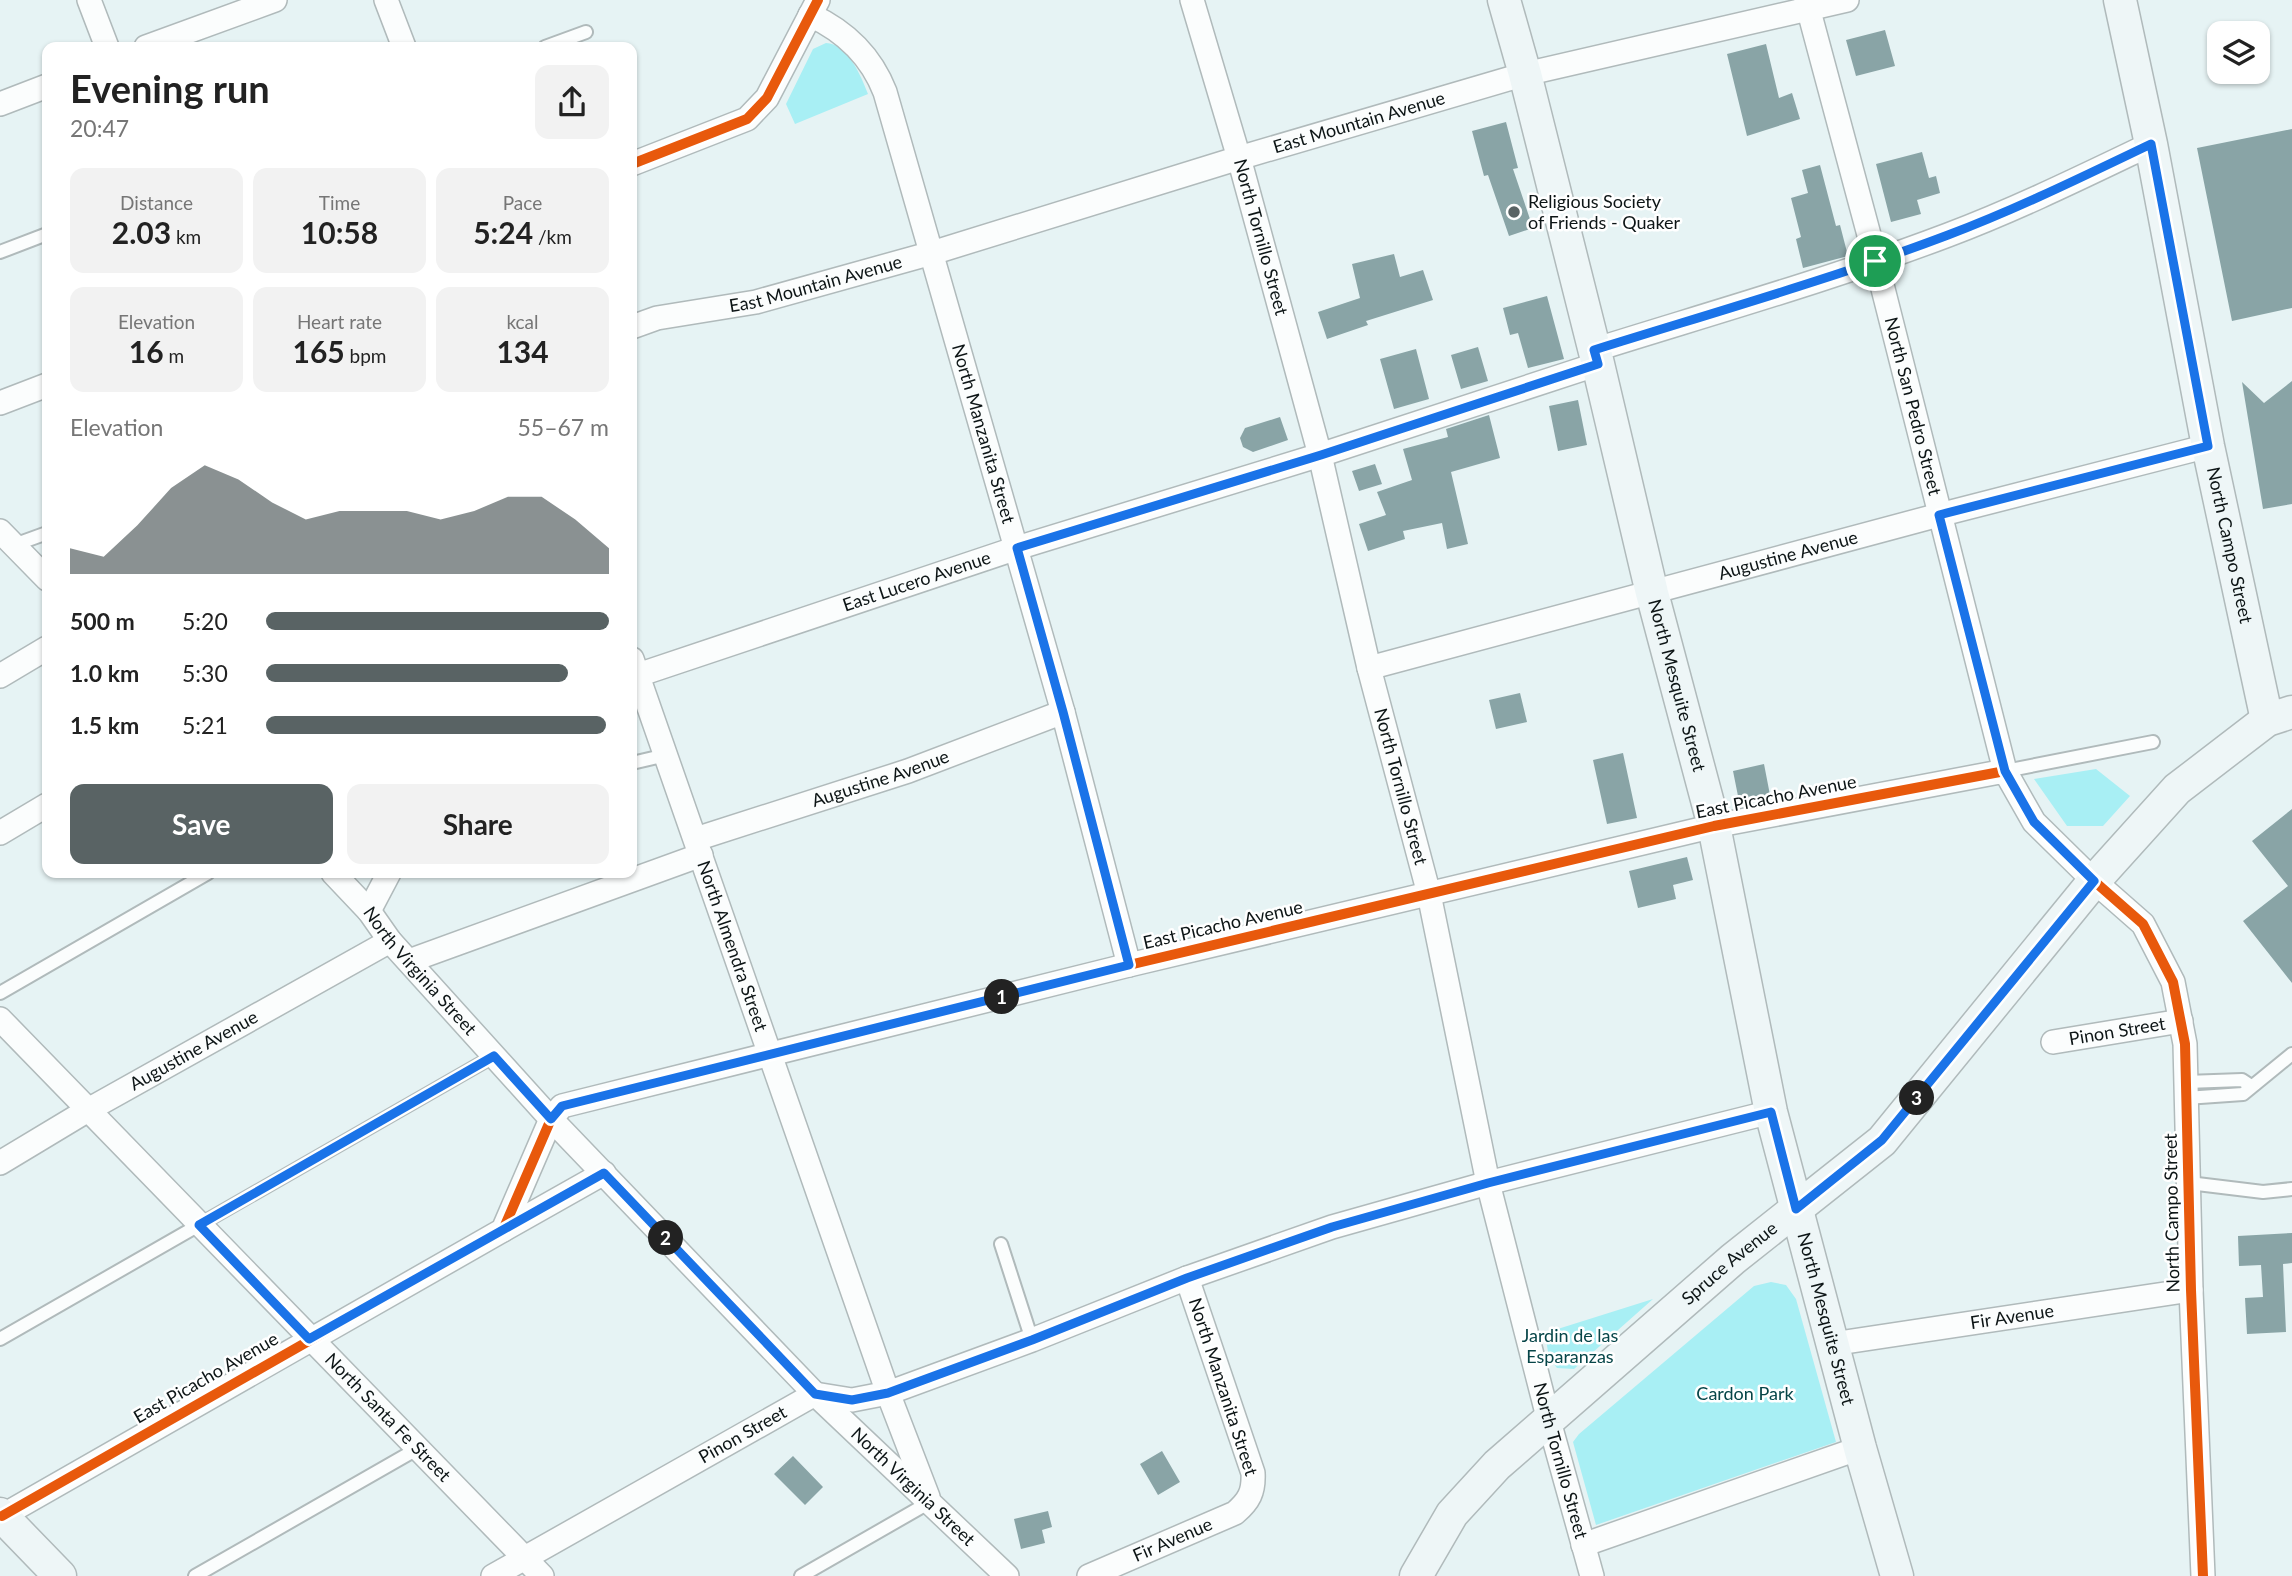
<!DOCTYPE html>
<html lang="en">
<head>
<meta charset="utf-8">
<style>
	body { margin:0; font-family:Lato,sans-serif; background:#f2f2f2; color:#222; height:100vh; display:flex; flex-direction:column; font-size:26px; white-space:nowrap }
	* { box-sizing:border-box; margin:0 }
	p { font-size:23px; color:#767676 }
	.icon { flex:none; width:38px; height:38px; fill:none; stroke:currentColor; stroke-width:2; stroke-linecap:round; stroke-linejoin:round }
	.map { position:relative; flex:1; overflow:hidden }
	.side { position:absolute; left:42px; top:42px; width:595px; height:836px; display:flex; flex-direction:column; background:#fff; border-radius:14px; box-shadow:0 2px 5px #0004 }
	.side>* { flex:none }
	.buttons { position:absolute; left:2207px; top:21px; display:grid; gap:14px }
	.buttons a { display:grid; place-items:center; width:63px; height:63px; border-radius:14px; background:#fff; box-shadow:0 2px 5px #0004; font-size:35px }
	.pin { position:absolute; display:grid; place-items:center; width:60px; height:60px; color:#fff; margin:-30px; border:4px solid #fff; border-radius:50%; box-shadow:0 2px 7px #0007 }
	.km { position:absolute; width:35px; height:35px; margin:-18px; border-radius:50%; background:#222; color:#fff; font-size:19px; line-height:35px; text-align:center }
	.round { display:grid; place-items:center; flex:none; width:74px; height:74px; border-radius:14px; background:#f2f2f2 }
	.overview { display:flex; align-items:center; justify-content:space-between; height:119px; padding:0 28px }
	h1 { font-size:38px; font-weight:700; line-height:52px }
	.stats { display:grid; grid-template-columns:repeat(3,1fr); gap:10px; height:119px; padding:7px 28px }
	.stats div { display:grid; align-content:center; border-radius:14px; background:#f2f2f2; text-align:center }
	.stats b { font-size:30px; font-weight:700 }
	.stats small { font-size:19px; font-weight:400 }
	.stats p { font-size:19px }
	.chart { height:196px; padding:14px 28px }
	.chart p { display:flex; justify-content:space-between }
	.chart svg { width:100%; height:126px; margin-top:7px; fill:#596364; opacity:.7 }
	.action { display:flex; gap:14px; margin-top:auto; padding:14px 28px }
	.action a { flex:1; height:80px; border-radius:14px; background:#596364; color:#fff; font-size:28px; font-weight:700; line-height:80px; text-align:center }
	.action a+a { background:#f2f2f2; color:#222 }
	ul { padding:0 28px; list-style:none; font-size:23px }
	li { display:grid; grid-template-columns:112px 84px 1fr; align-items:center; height:52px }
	li i { height:18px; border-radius:9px; background:#596364 }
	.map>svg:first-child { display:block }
</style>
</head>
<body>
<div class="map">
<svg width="2292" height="1576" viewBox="0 0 2292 1576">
	<rect width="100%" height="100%" fill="#e6f3f4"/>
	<path fill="#a8eff4" d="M 826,43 C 848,44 861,76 868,94 L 795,124 L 786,104 L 813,49 Z
		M 2096,769 L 2130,796 L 2103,826 L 2067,826 L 2034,779 Z
		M 1771,1282 L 1786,1285 L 1796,1299 L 1836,1442 L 1596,1525 L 1573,1442 L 1579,1434 L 1754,1286 Z
		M 1653,1299 L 1574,1369 L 1557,1368 L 1549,1358 L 1545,1333 Z"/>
	<path fill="#89a4a6" d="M 1885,30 L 1895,66 L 1856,76 L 1846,40 Z
		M 1766,44 L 1779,98 L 1792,93 L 1800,119 L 1747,136 L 1727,54 Z
		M 1506,122 L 1518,168 L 1513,169 L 1533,228 L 1509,236 L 1488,175 L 1484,176 L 1472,131 Z
		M 2292,129 L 2292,308 L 2232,321 L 2197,148 Z
		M 1922,152 L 1929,178 L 1936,176 L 1940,193 L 1917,200 L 1921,214 L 1891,222 L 1876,164 Z
		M 1820,165 L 1836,226 L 1840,225 L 1848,256 L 1803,268 L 1796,239 L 1801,237 L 1791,198 L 1808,193 L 1802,170 Z
		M 1394,254 L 1400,277 L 1423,270 L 1433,300 L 1366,321 L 1368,325 L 1327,339 L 1318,312 L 1360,298 L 1352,264 Z
		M 1547,296 L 1564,359 L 1528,368 L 1518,333 L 1510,335 L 1503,308 Z
		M 1478,347 L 1488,381 L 1461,389 L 1451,355 Z
		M 1416,349 L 1429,399 L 1394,409 L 1380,359 Z
		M 2292,381 L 2292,504 L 2263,509 L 2242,382 L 2264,403 Z
		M 1578,400 L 1587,445 L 1558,451 L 1549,406 Z
		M 1489,415 L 1500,458 L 1451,472 L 1468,544 L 1447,549 L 1442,523 L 1403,531 L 1405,539 L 1368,551 L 1359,524 L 1386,515 L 1377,492 L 1412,480 L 1403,449 L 1448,437 L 1446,429 Z
		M 1280,417 L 1288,440 L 1253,452 L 1243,447 L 1240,438 L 1245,428 Z
		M 1375,464 L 1382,484 L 1359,491 L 1352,471 Z
		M 1520,693 L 1527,722 L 1496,729 L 1489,700 Z
		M 1623,753 L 1637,818 L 1607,824 L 1593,760 Z
		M 1764,764 L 1770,795 L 1739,801 L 1733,771 Z
		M 2292,809 L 2292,983 L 2243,921 L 2288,886 L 2252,841 Z
		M 1687,857 L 1693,880 L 1673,885 L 1676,899 L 1638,908 L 1629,871 Z
		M 2292,1233 L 2292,1263 L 2283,1264 L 2286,1332 L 2247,1334 L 2245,1298 L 2263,1297 L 2261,1265 L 2239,1266 L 2238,1236 Z
		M 1162,1451 L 1180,1482 L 1158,1495 L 1140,1464 Z
		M 793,1456 L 823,1487 L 805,1505 L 774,1474 Z
		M 1048,1511 L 1052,1527 L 1042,1530 L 1045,1543 L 1021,1549 L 1014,1519 Z"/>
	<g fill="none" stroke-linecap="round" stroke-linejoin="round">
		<g stroke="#b0babb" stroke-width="16">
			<path id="lane" d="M 545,47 L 586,32
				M 0,252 L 47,234
				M 14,545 L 47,533
				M 632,763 L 666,755
				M 2005,771 L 2153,742
				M 0,993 L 208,873
				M 2186,1082 L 2242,1080 L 2251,1086
				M 2186,1098 L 2243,1094 L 2292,1054
				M 2189,1183 L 2263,1192 L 2292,1189
				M 1001,1244 L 1032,1340
				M 0,1339 L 494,1056
				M 195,1576 L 417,1449
				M 801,1576 L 930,1502"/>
		</g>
		<g stroke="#b0babb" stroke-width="26">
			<g id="street">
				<path d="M 89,0 L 107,47"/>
				<path d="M 386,0 L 404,47"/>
				<path id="s1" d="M 1192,0 L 1239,158 L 1320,455 L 1369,668 L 1429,894 L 1488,1183 L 1549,1421 L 1592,1576"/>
				<path id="s2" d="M 1806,0 L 1876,261 L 2005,771"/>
				<path id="s3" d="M 810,15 C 845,31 871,56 885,92 L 1063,712 L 1129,965"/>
				<path d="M 146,47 L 275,0"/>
				<path d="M 0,104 L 47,86"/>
				<path d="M 632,164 L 747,119 L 767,98 L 818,0"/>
				<path id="s4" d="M 632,327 L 657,318 L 756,302 L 932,253 L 1239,158 L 1525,74 L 1847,0"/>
				<path d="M 1594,350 C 1712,313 1832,279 1948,235 C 2017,209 2084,176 2151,144"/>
				<path d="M 0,403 L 47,385"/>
				<path d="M 0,531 L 47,579"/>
				<path id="s5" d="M 632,659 L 888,1393 L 928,1497"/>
				<path id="s6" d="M 1369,668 L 1939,515 L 2208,446"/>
				<path id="s7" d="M 638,675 L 1017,548 L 1320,455 L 1598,364"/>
				<path d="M 0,676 L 47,648"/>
				<path d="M 0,833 L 47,805"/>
				<path id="s8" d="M 696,839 L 908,771 L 1063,712"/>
				<path id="s9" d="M 333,873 L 369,911 L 390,941 L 551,1119 L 815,1394 L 1007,1576"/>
				<path d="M 369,911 L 389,873"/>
				<path d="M 409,961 L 701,855"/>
				<path id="s10" d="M 0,1019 L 542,1576"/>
				<path id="s11" d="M 2053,1042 L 2181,1021"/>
				<path id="s12" d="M 0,1163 L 88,1110 L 390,941"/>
				<path d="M 503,1230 L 604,1173"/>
				<path id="s13" d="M 1832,1344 L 2191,1290"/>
				<path d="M 2,1516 L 503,1230 L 551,1119 L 562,1106 L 1129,965 L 1714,826 L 2005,771 L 2034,822 L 2094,881 L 2143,924 L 2173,982 L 2185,1044 L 2191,1290 L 2203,1576"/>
				<path d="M 1583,1545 L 1860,1448"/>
				<path id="s14" d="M 493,1576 L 815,1394 L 852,1400 L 888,1393 L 1032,1340 L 1187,1278 L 1332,1227 L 1488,1183 L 1771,1112"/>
				<path id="s15" d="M 1089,1576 L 1235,1513 C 1249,1501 1254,1492 1253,1473 L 1187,1278"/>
			</g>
		</g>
		<g stroke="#b0babb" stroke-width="35">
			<g id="secondary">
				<path id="s16" d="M 1504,0 L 1525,74 L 1598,364 L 1652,593 L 1714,826 L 1771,1112 L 1860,1448 L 1897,1576"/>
				<path id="s17" d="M 2120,0 L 2151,144 L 2208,446 L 2267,720"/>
				<path d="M 0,1514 L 60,1576"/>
				<path id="s18" d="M 1416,1576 L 1452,1514 L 1497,1465 L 1733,1259 L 1882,1141 L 2094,881 L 2177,789 L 2267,720 L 2292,712"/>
			</g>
		</g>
		<use href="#lane" stroke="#fbfdfd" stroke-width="12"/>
		<use href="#street" stroke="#fbfdfd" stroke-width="23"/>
		<use href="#secondary" stroke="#eef6f7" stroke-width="32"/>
		<g stroke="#fff" stroke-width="15">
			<path id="cycleway" d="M 632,164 L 747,119 L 767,98 L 818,0
				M 2,1516 L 503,1230 L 551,1119 L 562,1106 L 1129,965 L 1714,826 L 2005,771 L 2034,822 L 2094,881 L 2143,924 L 2173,982 L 2185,1044 L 2191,1290 L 2203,1576"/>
		</g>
		<use href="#cycleway" stroke="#e8590c" stroke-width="10"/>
	</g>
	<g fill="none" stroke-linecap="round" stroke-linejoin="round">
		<g stroke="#fff" stroke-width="14">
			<path id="route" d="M 2151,144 L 2208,446 L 1939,515 L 2005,771 L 2034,822 L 2094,881 L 1882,1140 L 1796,1209 L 1771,1112 L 1488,1183 L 1332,1227 L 1187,1278 L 1032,1340 L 888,1393 L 852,1400 L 815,1394 L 604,1173 L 309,1339 L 199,1225 L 494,1056 L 551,1119 L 562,1106 L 1129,965 L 1063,712 L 1017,548 L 1321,455 L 1598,364 L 1594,350 C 1712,313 1832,279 1948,235 C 2017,209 2084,176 2151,144 Z"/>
		</g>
		<use href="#route" stroke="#1a73e8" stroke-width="9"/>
	</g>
	<circle fill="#596364" stroke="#fff" stroke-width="2.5" cx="1514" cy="212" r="7"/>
	<g text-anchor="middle" stroke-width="5" stroke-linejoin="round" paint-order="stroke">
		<g font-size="18" fill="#0d1516" stroke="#fff">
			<text dy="6" stroke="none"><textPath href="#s4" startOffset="756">East Mountain Avenue</textPath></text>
			<text dy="6" stroke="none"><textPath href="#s1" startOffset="247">North Tornillo Street</textPath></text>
			<text dy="6" stroke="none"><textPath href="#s4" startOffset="189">East Mountain Avenue</textPath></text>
			<text dy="6" stroke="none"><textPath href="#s2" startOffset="420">North San Pedro Street</textPath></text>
			<text dy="6" stroke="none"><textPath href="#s3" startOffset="466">North Manzanita Street</textPath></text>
			<text dy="6" stroke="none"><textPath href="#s17" startOffset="556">North Campo Street</textPath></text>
			<text dy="6" stroke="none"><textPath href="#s6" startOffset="434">Augustine Avenue</textPath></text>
			<text dy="6" stroke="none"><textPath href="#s7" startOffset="294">East Lucero Avenue</textPath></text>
			<text dy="6" stroke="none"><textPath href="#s16" startOffset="707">North Mesquite Street</textPath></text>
			<text dy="6" stroke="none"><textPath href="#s8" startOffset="194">Augustine Avenue</textPath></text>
			<text dy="6" stroke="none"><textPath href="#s1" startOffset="814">North Tornillo Street</textPath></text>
			<text transform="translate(1776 797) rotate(-11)" y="6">East Picacho Avenue</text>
			<text transform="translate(1223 925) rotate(-13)" y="6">East Picacho Avenue</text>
			<text dy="6" stroke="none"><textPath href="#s5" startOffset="304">North Almendra Street</textPath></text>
			<text dy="6" stroke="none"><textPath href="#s9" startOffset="131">North Virginia Street</textPath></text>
			<text dy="6" stroke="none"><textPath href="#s11" startOffset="65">Pinon Street</textPath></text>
			<text dy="6" stroke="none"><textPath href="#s12" startOffset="224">Augustine Avenue</textPath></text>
			<text transform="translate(2172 1213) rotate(-91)" y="6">North Campo Street</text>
			<text dy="6" stroke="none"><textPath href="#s18" startOffset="446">Spruce Avenue</textPath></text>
			<text dy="6" stroke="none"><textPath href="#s13" startOffset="182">Fir Avenue</textPath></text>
			<text dy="6" stroke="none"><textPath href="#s16" startOffset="1358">North Mesquite Street</textPath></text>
			<text transform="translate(206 1378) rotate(-30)" y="6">East Picacho Avenue</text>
			<text transform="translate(1223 1387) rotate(72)" y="6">North Manzanita Street</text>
			<text dy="6" stroke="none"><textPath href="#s10" startOffset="556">North Santa Fe Street</textPath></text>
			<text dy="6" stroke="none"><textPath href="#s14" startOffset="287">Pinon Street</textPath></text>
			<text dy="6" stroke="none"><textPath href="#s1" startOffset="1507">North Tornillo Street</textPath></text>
			<text dy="6" stroke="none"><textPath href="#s9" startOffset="845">North Virginia Street</textPath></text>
			<text dy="6" stroke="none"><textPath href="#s15" startOffset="91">Fir Avenue</textPath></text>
		</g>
		<g font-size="18" fill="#0d1516" stroke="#fff" text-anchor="start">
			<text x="1528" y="208">Religious Society<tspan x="1528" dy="21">of Friends - Quaker</tspan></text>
		</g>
		<g font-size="18" fill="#064548" stroke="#fff">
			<text x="1570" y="1342">Jardin de las<tspan x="1570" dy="21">Esparanzas</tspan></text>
			<text x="1745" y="1400">Cardon Park</text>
		</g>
	</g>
</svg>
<div class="buttons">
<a><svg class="icon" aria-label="layers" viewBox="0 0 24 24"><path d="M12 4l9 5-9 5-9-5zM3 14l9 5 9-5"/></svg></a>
</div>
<div class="pin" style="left:1875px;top:261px;background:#1e9e55"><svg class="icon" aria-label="arrive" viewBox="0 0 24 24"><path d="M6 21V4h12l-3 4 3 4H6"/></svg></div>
<b class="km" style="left:1002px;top:997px">1</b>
<b class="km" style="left:666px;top:1238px">2</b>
<b class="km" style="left:1917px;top:1098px">3</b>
<section class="side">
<div class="overview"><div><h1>Evening run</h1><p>20:47</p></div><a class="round"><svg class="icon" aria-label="share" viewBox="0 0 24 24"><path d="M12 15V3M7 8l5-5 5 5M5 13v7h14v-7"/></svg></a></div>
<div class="stats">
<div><p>Distance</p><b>2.03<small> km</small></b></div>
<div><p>Time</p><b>10:58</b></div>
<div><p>Pace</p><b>5:24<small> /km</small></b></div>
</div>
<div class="stats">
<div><p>Elevation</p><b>16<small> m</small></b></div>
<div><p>Heart rate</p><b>165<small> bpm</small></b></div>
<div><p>kcal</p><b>134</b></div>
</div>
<div class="chart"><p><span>Elevation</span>55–67 m</p>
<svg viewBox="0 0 160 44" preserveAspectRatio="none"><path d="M0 44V35L10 38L20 27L30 14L40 6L50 11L60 19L70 25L80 22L90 22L100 22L110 25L120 22L130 17L140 17L150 25L160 35V44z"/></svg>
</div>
<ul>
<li><b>500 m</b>5:20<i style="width:100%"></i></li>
<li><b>1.0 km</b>5:30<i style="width:88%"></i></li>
<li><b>1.5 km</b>5:21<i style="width:99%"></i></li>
</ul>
<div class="action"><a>Save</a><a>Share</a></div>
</section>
</div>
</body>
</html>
